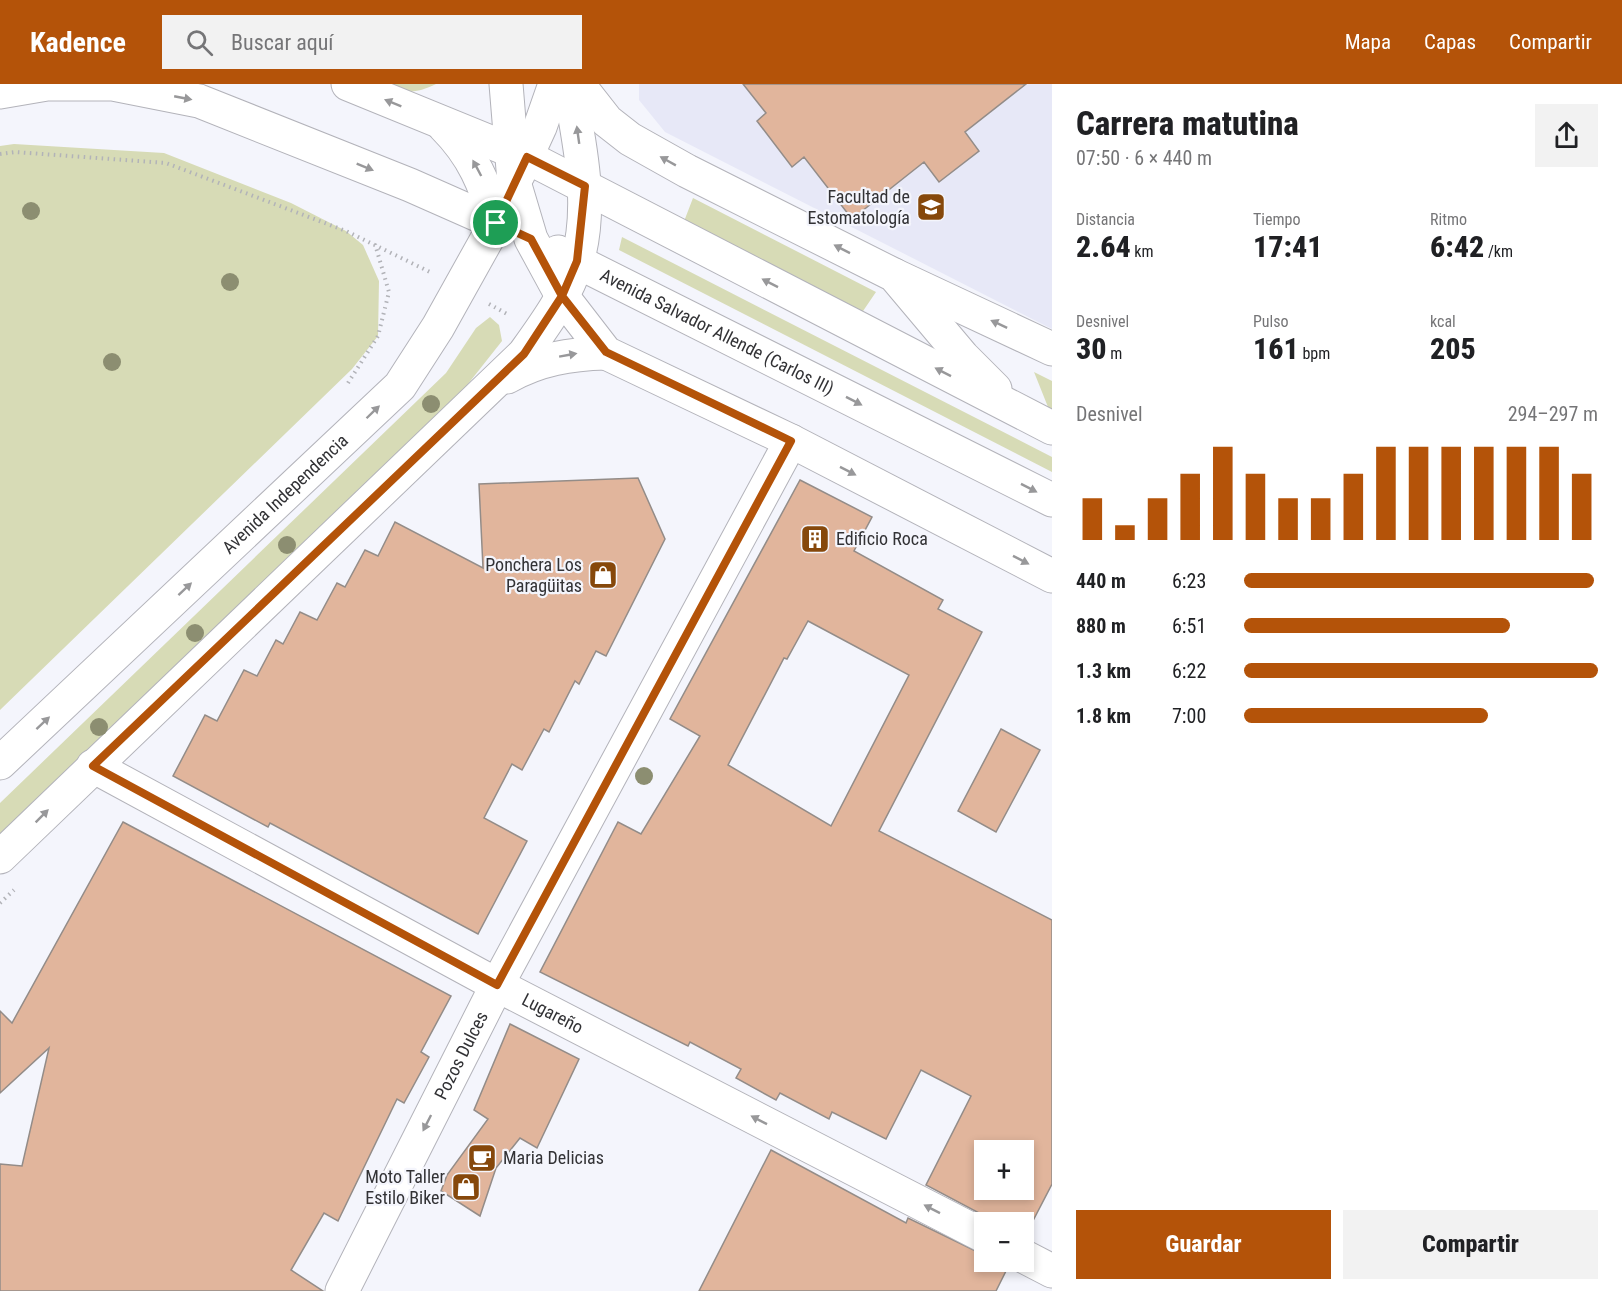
<!DOCTYPE html>
<html lang="es">
<head>
<meta charset="utf-8">
<style>
	body { margin:0; font-family:"Roboto Condensed",sans-serif; background:#f2f2f2; color:#202124; height:100vh; display:flex; flex-direction:column; font-size:22px; white-space:nowrap }
	* { box-sizing:border-box; margin:0 }
	p { font-size:20px; color:#757577 }
	.icon { flex:none; width:33px; height:33px; fill:none; stroke:currentColor; stroke-width:2; stroke-linecap:round; stroke-linejoin:round }
	.map { position:relative; flex:1; overflow:hidden }
	.drawer { display:flex; flex-direction:column; background:#fff; width:570px }
	.drawer>* { flex:none }
	.controls { position:absolute; left:974px; top:1056px; display:grid; gap:12px }
	.controls a { display:grid; place-items:center; width:60px; height:60px; border-radius:0px; background:#fff; box-shadow:0 3px 9px #0003; font-size:30px }
	.pin { position:absolute; display:grid; place-items:center; width:51px; height:51px; color:#fff; margin:-26px; border:3px solid #fff; border-radius:50%; box-shadow:0 2px 6px #0007 }
	.round { display:grid; place-items:center; flex:none; width:63px; height:63px; border-radius:0px; background:#f2f2f2 }
	.headline { display:flex; align-items:center; justify-content:space-between; height:102px; padding:0 24px }
	h1 { font-size:33px; font-weight:800; line-height:45px }
	.stats { display:grid; grid-template-columns:repeat(3,1fr); gap:9px; height:102px; padding:6px 24px }
	.stats div { display:grid; align-content:center }
	.stats b { font-size:30px; font-weight:800 }
	.stats small { font-size:16px; font-weight:400 }
	.stats p { font-size:16px }
	.chart { height:168px; padding:12px 24px }
	.chart p { display:flex; justify-content:space-between }
	.chart svg { width:100%; height:108px; margin-top:6px; stroke:#b45309; stroke-width:6 }
	.primary-button { display:flex; gap:12px; margin-top:auto; padding:12px 24px }
	.primary-button a { flex:1; height:69px; border-radius:0px; background:#b45309; color:#fff; font-size:24px; font-weight:800; line-height:69px; text-align:center }
	.primary-button a+a { background:#f2f2f2; color:#202124 }
	ul { padding:0 24px; list-style:none; font-size:20px }
	li { display:grid; grid-template-columns:96px 72px 1fr; align-items:center; height:45px }
	li i { height:15px; border-radius:8px; background:#b45309 }
	header { display:flex; align-items:center; gap:36px; box-sizing:border-box; height:84px; padding:0 30px; background:#b45309; color:#fff }
	header strong { font-size:28px }
	nav { display:flex; gap:33px; margin-inline-start:auto; font-size:21px }
	.search { width:420px; height:54px; background:#f2f2f2; display:flex; align-items:center; gap:15px; box-sizing:border-box; padding:0 21px; border-radius:0px; color:#757577; font-size:22px }
	main { display:flex; flex:1; min-height:0 }
	.map>svg:first-child { display:block }
</style>
</head>
<body>
<header>
<strong>Kadence</strong>
<div class="search"><svg class="icon" aria-label="search" viewBox="0 0 24 24"><circle cx="10" cy="10" r="6"/><path d="M15 15l6 6"/></svg>Buscar aquí</div>
<nav><a>Mapa</a><a>Capas</a><a>Compartir</a></nav>
</header>
<main>
<div class="map">
<svg width="1052" height="1207" viewBox="0 0 1052 1207">
	<rect width="100%" height="100%" fill="#f4f5fc"/>
	<path fill="#e7e8f7" d="M 639,0 L 1052,0 L 1052,245 L 665,48 L 639,16 Z"/>
	<path fill="#d7dbb6" d="M 382,0 L 436,0 C 416,10 402,10 382,0 Z
		M 14,60 L 164,69 L 291,119 L 346,147 L 363,161 L 379,197 L 378,252 L 352,285 L 0,626 L 0,62 Z
		M 693,114 L 876,208 L 861,230 L 683,140 Z
		M 622,153 L 1052,373 L 1052,388 L 619,166 Z
		M 490,233 L 499,241 L 502,257 L 464,305 L 0,750 L 0,719 L 446,289 L 476,244 Z
		M 1034,288 L 1052,297 L 1052,333 Z"/>
	<path fill="#e1b59c" stroke="#938c88" stroke-width="1.5" fill-rule="evenodd" d="M 743,0 L 1026,0 L 965,48 L 979,67 L 939,98 L 924,78 L 852,135 L 804,73 L 792,83 L 757,37 L 766,29 Z
		M 638,394 L 665,455 L 606,572 L 596,567 L 579,600 L 575,597 L 549,648 L 544,645 L 522,686 L 512,680 L 484,734 L 527,757 L 478,850 L 270,739 L 268,743 L 173,692 L 205,631 L 217,637 L 244,586 L 257,592 L 276,556 L 283,560 L 300,528 L 317,536 L 337,499 L 345,503 L 365,466 L 378,472 L 395,438 L 483,484 L 479,400 Z
		M 800,396 L 872,433 L 854,467 L 943,516 L 938,525 L 982,548 L 879,747 L 1052,836 L 1052,1100 L 1024,1154 L 1023,1138 L 996,1138 L 926,1101 L 971,1012 L 921,986 L 886,1055 L 832,1028 L 829,1035 L 780,1009 L 776,1016 L 736,994 L 741,985 L 690,958 L 688,962 L 540,888 L 618,738 L 641,750 L 700,652 L 670,635 ZM 808,537 L 909,591 L 831,742 L 728,681 L 784,574 L 787,575 ZM 984,1066 L 1023,1066 L 1023,1106 L 984,1106 Z
		M 1001,645 L 1040,666 L 996,748 L 958,727 Z
		M 123,738 L 451,912 L 421,968 L 429,973 L 404,1019 L 397,1015 L 338,1137 L 324,1129 L 291,1186 L 323,1207 L 0,1207 L 0,1080 L 22,1082 L 49,964 L 0,1009 L 0,927 L 12,939 Z
		M 510,940 L 579,975 L 537,1064 L 520,1054 L 496,1084 L 480,1132 L 441,1107 L 447,1091 L 488,1035 L 474,1026 Z
		M 771,1066 L 906,1139 L 908,1134 L 984,1171 L 984,1178 L 1006,1178 L 1008,1183 L 996,1207 L 699,1207 Z"/>
	<g fill="none" stroke-linecap="round" stroke-linejoin="round">
		<g stroke="#b3b3ba" stroke-width="35">
			<g id="street">
				<path d="M 894,191 L 1052,265"/>
				<path id="s1" d="M 93,682 L 497,901 L 984,1152"/>
				<path d="M 1023,1172 L 1052,1187"/>
				<path id="s2" d="M 342,1207 L 497,901 L 791,357"/>
			</g>
		</g>
		<g stroke="#b3b3ba" stroke-width="35">
			<path id="secondary" d="M 0,8 L 47,0 L 113,0 L 199,17 L 410,101 L 496,139"/>
		</g>
		<g stroke="#b3b3ba" stroke-width="35">
			<g id="primary">
				<path d="M 348,0 L 527,73 L 1052,344"/>
				<path d="M 506,0 L 514,98 L 531,155 L 562,212 L 606,269 L 791,357 L 1052,492"/>
				<path d="M 578,0 L 607,37 L 630,55 L 687,87 L 894,191 L 963,273 L 995,305"/>
				<path d="M 444,42 C 473,71 485,100 496,139"/>
				<path d="M 518,91 L 540,43 L 555,0"/>
				<path id="s3" d="M 558,168 L 1052,416"/>
				<path d="M 507,293 C 539,275 570,270 606,269"/>
				<path d="M 0,773 L 524,270 C 544,242 567,211 577,178 C 594,120 579,58 569,0"/>
			</g>
		</g>
		<g stroke="#b3b3ba" stroke-width="35">
			<g id="highway">
				<path id="s4" d="M 0,679 L 400,302 L 438,243 L 496,139"/>
			</g>
		</g>
		<path stroke="#b2b3b8" stroke-width="4" stroke-dasharray="1.5 4.5" stroke-linecap="butt" d="M 0,70 L 15,68 L 166,79 L 346,147 L 430,188
			M 489,220 L 509,231
			M 348,299 L 378,252 L 389,208 L 375,160
			M 0,819 L 14,806"/>
		<use href="#street" stroke="#fff" stroke-width="33"/>
		<use href="#secondary" stroke="#fff" stroke-width="33"/>
		<use href="#primary" stroke="#fff" stroke-width="33"/>
		<use href="#highway" stroke="#fff" stroke-width="33"/>
	</g>
	<g fill="#8c8e71">
		<circle cx="31" cy="127" r="9"/>
		<circle cx="230" cy="198" r="9"/>
		<circle cx="112" cy="278" r="9"/>
		<circle cx="431" cy="320" r="9"/>
		<circle cx="287" cy="461" r="9"/>
		<circle cx="195" cy="549" r="9"/>
		<circle cx="99" cy="643" r="9"/>
		<circle cx="644" cy="692" r="9"/>
	</g>
	<defs><path id="oneway-solid" d="M-6-.8H1V-3.2L6.5 0L1 3.2V.8H-6Z" transform="scale(1.5)"/></defs>
	<g fill="#98989a">
		<use href="#oneway-solid" transform="translate(183 14) rotate(11)"/>
		<use href="#oneway-solid" transform="translate(393 19) rotate(-158)"/>
		<use href="#oneway-solid" transform="translate(578 51) rotate(-98)"/>
		<use href="#oneway-solid" transform="translate(668 77) rotate(-151)"/>
		<use href="#oneway-solid" transform="translate(365 83) rotate(22)"/>
		<use href="#oneway-solid" transform="translate(477 84) rotate(-118)"/>
		<use href="#oneway-solid" transform="translate(842 165) rotate(-153)"/>
		<use href="#oneway-solid" transform="translate(770 199) rotate(-153)"/>
		<use href="#oneway-solid" transform="translate(999 240) rotate(-155)"/>
		<use href="#oneway-solid" transform="translate(568 271) rotate(-10)"/>
		<use href="#oneway-solid" transform="translate(943 288) rotate(-153)"/>
		<use href="#oneway-solid" transform="translate(854 317) rotate(27)"/>
		<use href="#oneway-solid" transform="translate(373 328) rotate(-44)"/>
		<use href="#oneway-solid" transform="translate(848 387) rotate(27)"/>
		<use href="#oneway-solid" transform="translate(1029 404) rotate(27)"/>
		<use href="#oneway-solid" transform="translate(1021 476) rotate(27)"/>
		<use href="#oneway-solid" transform="translate(185 505) rotate(-43)"/>
		<use href="#oneway-solid" transform="translate(43 639) rotate(-43)"/>
		<use href="#oneway-solid" transform="translate(42 732) rotate(-45)"/>
		<use href="#oneway-solid" transform="translate(759 1036) rotate(-153)"/>
		<use href="#oneway-solid" transform="translate(427 1039) rotate(117)"/>
		<use href="#oneway-solid" transform="translate(932 1125) rotate(-153)"/>
	</g>
	<g fill="none" stroke-linecap="round" stroke-linejoin="round">
		<g stroke="#fff" stroke-width="12">
			<path id="route" d="M 496,139 L 531,155 L 562,212 L 524,270 L 93,682 L 497,901 L 791,357 L 606,268 L 562,212 L 577,177 L 585,102 L 527,73 L 496,139"/>
		</g>
		<use href="#route" stroke="#b45309" stroke-width="8"/>
	</g>
	<defs>
		<g id="university-square" transform="scale(1.5)"><rect x="-9" y="-9" width="18" height="18" rx="4" fill="#86480b" stroke="#f4f5fc"/><path d="M0-5L7-2L0 1L-7-2ZM-4 1L0 2.5L4 1V4Q0 6-4 4Z" fill="#fff"/></g>
		<g id="building-square" transform="scale(1.5)"><rect x="-9" y="-9" width="18" height="18" rx="4" fill="#86480b" stroke="#f4f5fc"/><path d="M-4-6H4V6H1V3H-1V6H-4ZM-2.5-4.3h1.7v1.8h-1.7ZM.8-4.3h1.7v1.8H.8ZM-2.5-1h1.7V.8h-1.7ZM.8-1h1.7V.8H.8Z" fill="#fff"/></g>
		<g id="shop-square" transform="scale(1.5)"><rect x="-9" y="-9" width="18" height="18" rx="4" fill="#86480b" stroke="#f4f5fc"/><path d="M-5-2.5h2.3a2.7 3.5 0 0 1 5.4 0H5L5.5 6h-11ZM-1.5-2.5h3a1.5 2.3 0 0 0-3 0Z" fill="#fff"/></g>
		<g id="cafe-square" transform="scale(1.5)"><rect x="-9" y="-9" width="18" height="18" rx="4" fill="#86480b" stroke="#f4f5fc"/><path d="M-5.5-4.5H6V0H3Q3 3.5 0 3.5H-2.5Q-5.5 3.5-5.5 0ZM3-3.2v2h1.7v-2ZM-6 4.5H4V6H-6Z" fill="#fff"/></g>
	</defs>
	<g fill-rule="evenodd">
		<use href="#university-square" x="931" y="123"/>
		<use href="#building-square" x="815" y="455"/>
		<use href="#shop-square" x="603" y="491"/>
		<use href="#cafe-square" x="482" y="1074"/>
		<use href="#shop-square" x="466" y="1103"/>
	</g>
	<g text-anchor="middle" stroke-width="4.5" stroke-linejoin="round" paint-order="stroke">
		<g font-size="18" fill="#323235" stroke="#f4f5fc" text-anchor="end">
			<text x="910" y="119">Facultad de<tspan x="910" dy="21">Estomatología</tspan></text>
			<text x="836" y="461" text-anchor="start">Edificio Roca</text>
			<text x="582" y="487">Ponchera Los<tspan x="582" dy="21">Paragüitas</tspan></text>
			<text x="503" y="1080" text-anchor="start">Maria Delicias</text>
			<text x="445" y="1099">Moto Taller<tspan x="445" dy="21">Estilo Biker</tspan></text>
		</g>
		<g font-size="18" fill="#323235" stroke="#f4f5fc">
			<text dy="6" stroke="none"><textPath href="#s3" startOffset="178">Avenida Salvador Allende (Carlos III)</textPath></text>
			<text dy="6" stroke="none"><textPath href="#s4" startOffset="392">Avenida Independencia</textPath></text>
			<text dy="6" stroke="none"><textPath href="#s1" startOffset="522">Lugareño</textPath></text>
			<text dy="6" stroke="none"><textPath href="#s2" startOffset="264">Pozos Dulces</textPath></text>
		</g>
	</g>
</svg>
<div class="controls">
<a>+</a>
<a>−</a>
</div>
<div class="pin" style="left:496px;top:139px;background:#1e9e55"><svg class="icon" aria-label="arrive" viewBox="0 0 24 24"><path d="M6 21V4h12l-3 4 3 4H6"/></svg></div>
</div>
<section class="drawer">
<div class="headline"><div><h1>Carrera matutina</h1><p>07:50 · 6 × 440 m</p></div><a class="round"><svg class="icon" aria-label="share" viewBox="0 0 24 24"><path d="M12 15V3M7 8l5-5 5 5M5 13v7h14v-7"/></svg></a></div>
<div class="stats">
<div><p>Distancia</p><b>2.64<small> km</small></b></div>
<div><p>Tiempo</p><b>17:41</b></div>
<div><p>Ritmo</p><b>6:42<small> /km</small></b></div>
</div>
<div class="stats">
<div><p>Desnivel</p><b>30<small> m</small></b></div>
<div><p>Pulso</p><b>161<small> bpm</small></b></div>
<div><p>kcal</p><b>205</b></div>
</div>
<div class="chart"><p><span>Desnivel</span>294–297 m</p>
<svg viewBox="0 0 160 44" preserveAspectRatio="none"><path d="M5 44V27M15 44V38M25 44V27M35 44V17M45 44V6M55 44V17M65 44V27M75 44V27M85 44V17M95 44V6M105 44V6M115 44V6M125 44V6M135 44V6M145 44V6M155 44V17"/></svg>
</div>
<ul>
<li><b>440 m</b>6:23<i style="width:99%"></i></li>
<li><b>880 m</b>6:51<i style="width:75%"></i></li>
<li><b>1.3 km</b>6:22<i style="width:100%"></i></li>
<li><b>1.8 km</b>7:00<i style="width:69%"></i></li>
</ul>
<div class="primary-button"><a>Guardar</a><a>Compartir</a></div>
</section>
</main>
</body>
</html>
